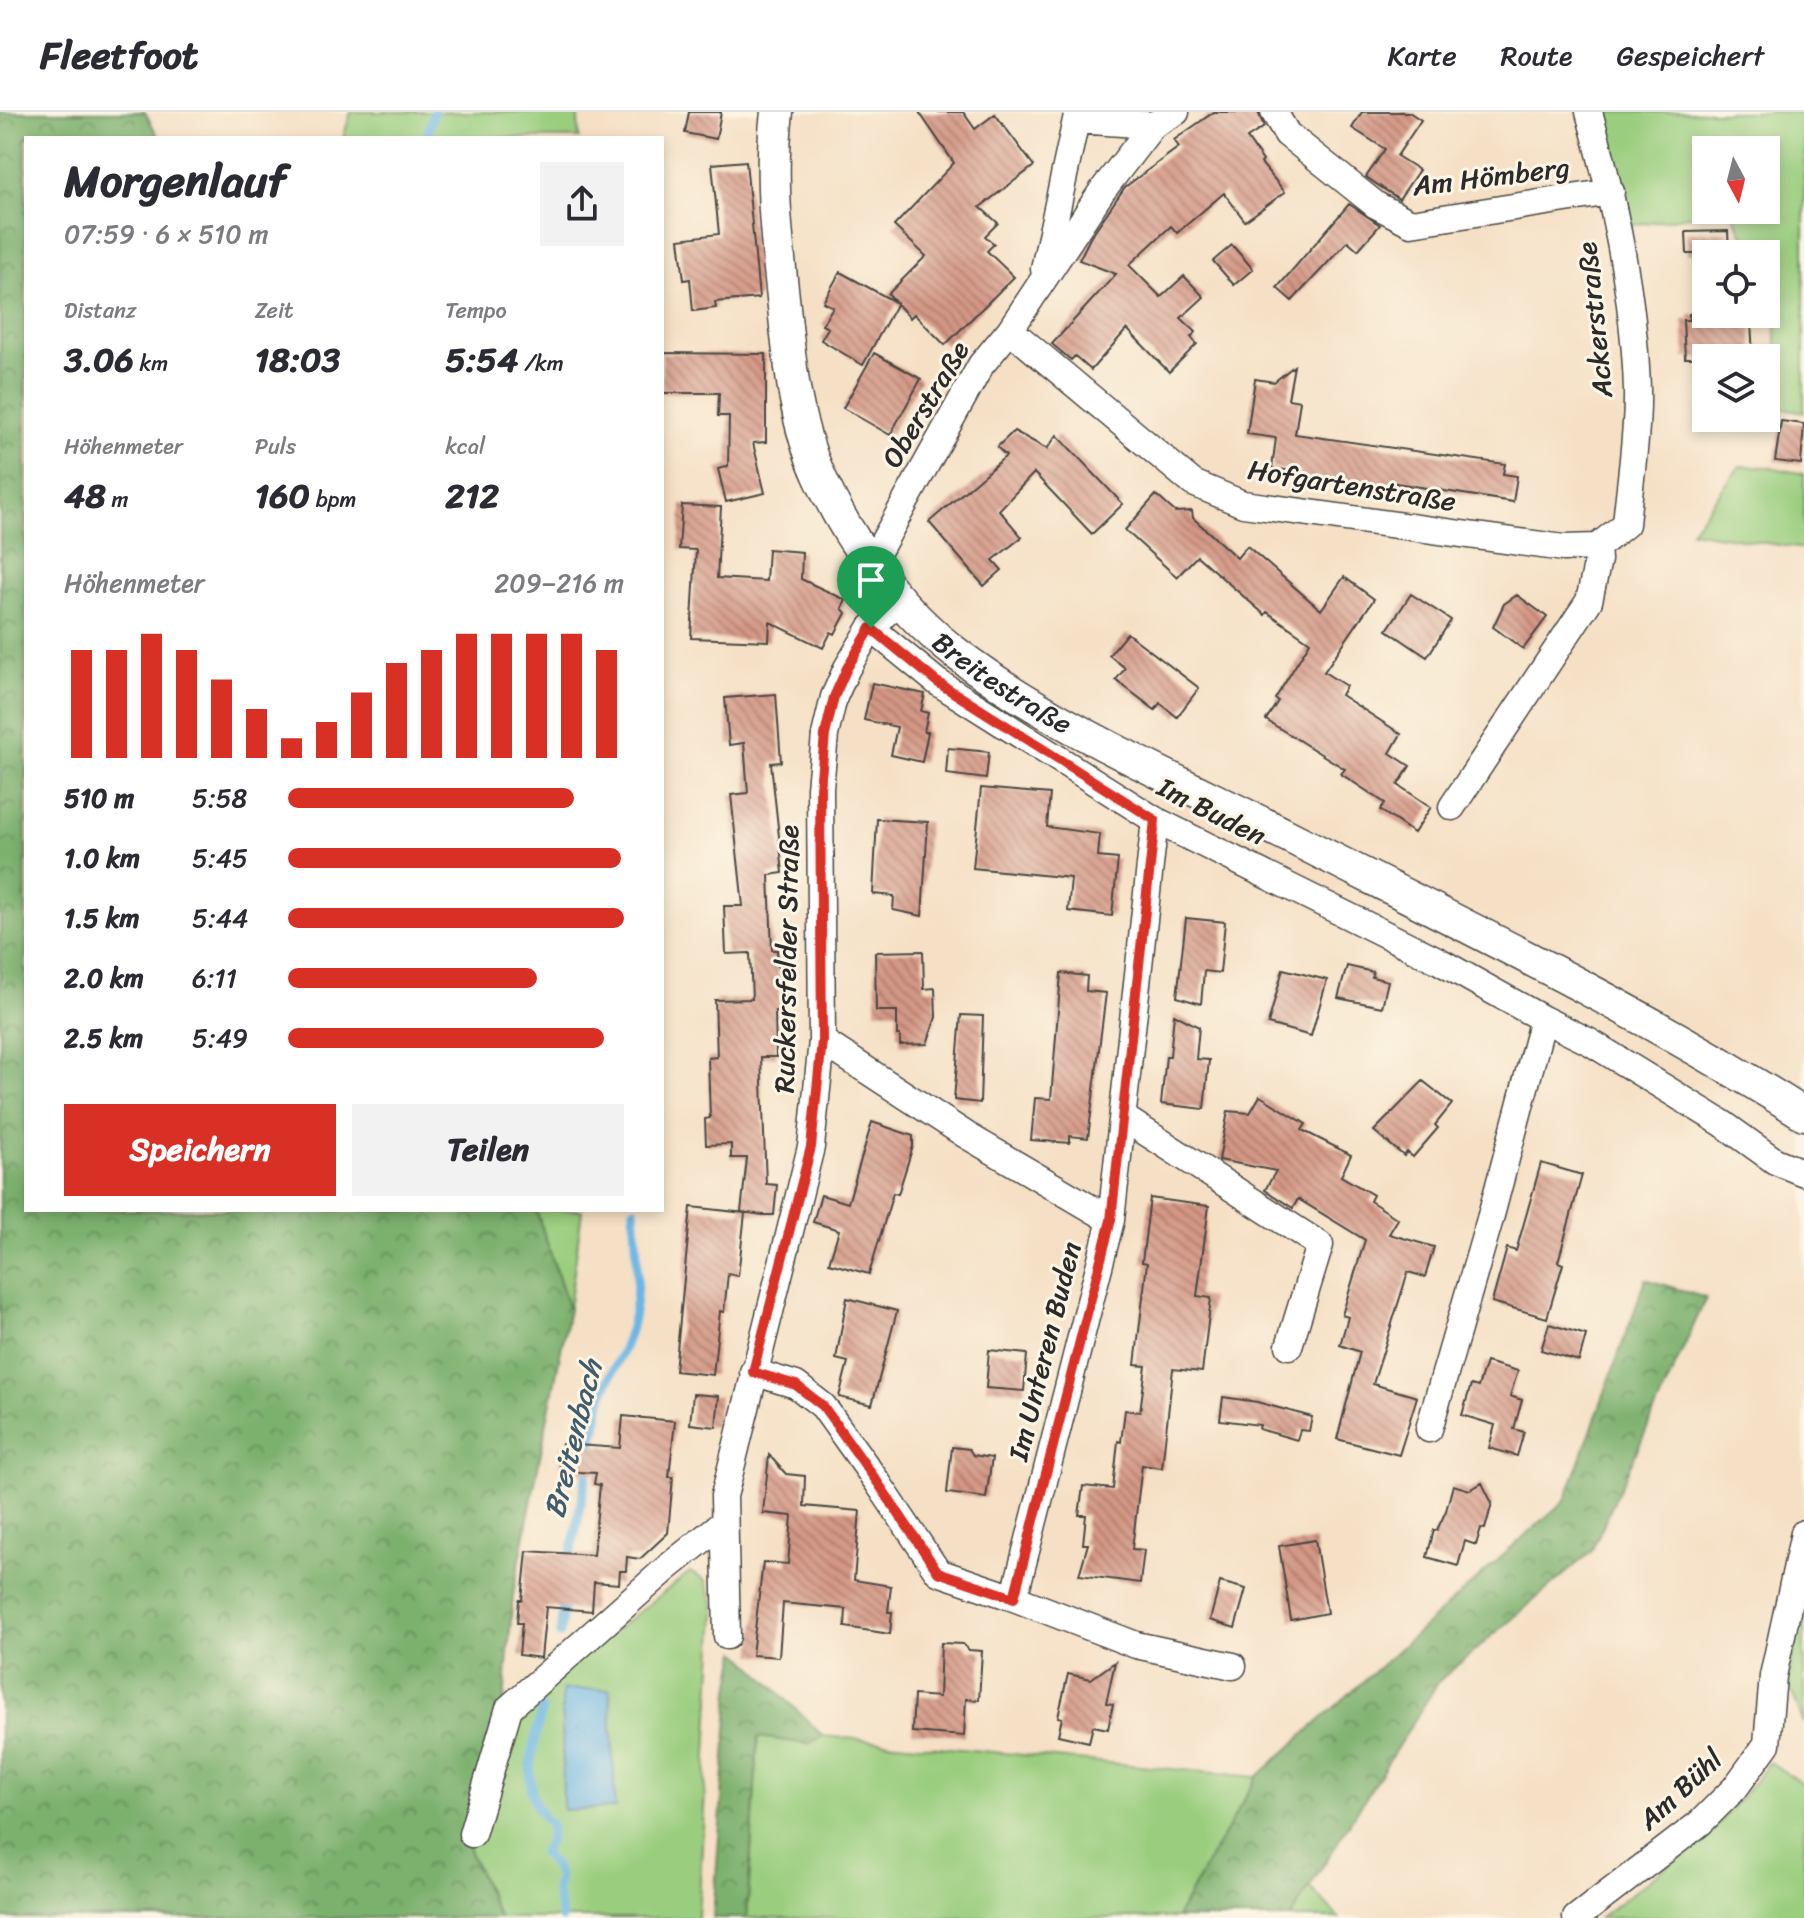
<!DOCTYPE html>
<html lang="de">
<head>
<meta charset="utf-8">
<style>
	body { margin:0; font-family:Sriracha,sans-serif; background:#f2f2f3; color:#2b2b33; height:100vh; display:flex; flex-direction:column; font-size:30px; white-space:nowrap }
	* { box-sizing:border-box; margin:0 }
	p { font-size:26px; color:#7c7c81 }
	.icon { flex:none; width:44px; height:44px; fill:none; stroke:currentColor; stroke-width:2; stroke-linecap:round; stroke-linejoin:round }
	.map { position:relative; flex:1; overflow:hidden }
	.drawer { position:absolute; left:24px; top:24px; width:640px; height:1076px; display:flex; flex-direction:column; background:#fff; border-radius:0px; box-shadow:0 4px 12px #0003 }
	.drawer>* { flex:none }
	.needle { width:52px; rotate:173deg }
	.fabs { position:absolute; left:1692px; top:24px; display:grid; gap:16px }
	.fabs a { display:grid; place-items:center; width:88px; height:88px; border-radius:0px; background:#fff; box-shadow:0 4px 12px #0003; font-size:40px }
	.pin { position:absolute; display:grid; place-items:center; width:68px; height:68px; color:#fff; margin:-82px -34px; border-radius:50% 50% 50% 0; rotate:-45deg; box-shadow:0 0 8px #0007 }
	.pin .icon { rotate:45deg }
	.round { display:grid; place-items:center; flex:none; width:84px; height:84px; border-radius:0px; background:#f2f2f3 }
	.head { display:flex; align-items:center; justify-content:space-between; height:136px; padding:0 40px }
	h1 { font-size:44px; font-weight:700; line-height:60px }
	.metrics { display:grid; grid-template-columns:repeat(3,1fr); gap:12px; height:136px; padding:8px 40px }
	.metrics div { display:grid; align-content:center }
	.metrics b { font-size:34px; font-weight:700 }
	.metrics small { font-size:22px; font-weight:400 }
	.metrics p { font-size:22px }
	.chart { height:224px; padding:16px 40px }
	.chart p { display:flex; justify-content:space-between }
	.chart svg { width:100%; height:144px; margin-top:8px; stroke:#d93025; stroke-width:6 }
	.button { display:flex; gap:16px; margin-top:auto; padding:16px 40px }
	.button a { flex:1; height:92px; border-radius:0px; background:#d93025; color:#fff; font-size:32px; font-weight:700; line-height:92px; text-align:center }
	.button a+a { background:#f2f2f3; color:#2b2b33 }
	ul { padding:0 40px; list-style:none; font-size:26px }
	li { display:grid; grid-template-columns:128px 96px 1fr; align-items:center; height:60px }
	li i { height:20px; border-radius:10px; background:#d93025 }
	header { display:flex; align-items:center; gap:48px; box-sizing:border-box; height:112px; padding:0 40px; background:#fff; border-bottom:2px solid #e1e1e2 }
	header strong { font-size:38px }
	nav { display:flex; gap:44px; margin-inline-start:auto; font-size:28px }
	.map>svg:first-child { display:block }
</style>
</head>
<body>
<header>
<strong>Fleetfoot</strong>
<nav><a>Karte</a><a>Route</a><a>Gespeichert</a></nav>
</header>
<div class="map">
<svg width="1804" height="1806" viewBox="0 0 1804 1806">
	<defs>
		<pattern id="forest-crowns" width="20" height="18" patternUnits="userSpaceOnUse" patternTransform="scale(2)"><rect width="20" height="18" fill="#7bb06d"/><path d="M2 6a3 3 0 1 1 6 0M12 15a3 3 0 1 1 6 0" fill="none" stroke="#658f5a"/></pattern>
		<pattern id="building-back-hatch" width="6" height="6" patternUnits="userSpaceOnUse" patternTransform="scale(2)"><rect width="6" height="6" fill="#d49785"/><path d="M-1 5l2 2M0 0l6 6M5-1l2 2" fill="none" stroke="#ac7b6d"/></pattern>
	</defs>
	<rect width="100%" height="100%" fill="#fcf5e5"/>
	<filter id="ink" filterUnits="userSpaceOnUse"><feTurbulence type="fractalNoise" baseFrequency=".0125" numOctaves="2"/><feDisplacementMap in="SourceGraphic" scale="16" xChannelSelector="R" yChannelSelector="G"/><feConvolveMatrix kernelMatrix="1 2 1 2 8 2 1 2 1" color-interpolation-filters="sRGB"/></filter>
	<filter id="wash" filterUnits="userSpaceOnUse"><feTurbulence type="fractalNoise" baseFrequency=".006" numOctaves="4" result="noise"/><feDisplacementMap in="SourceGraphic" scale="32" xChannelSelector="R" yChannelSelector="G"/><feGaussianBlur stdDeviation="1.8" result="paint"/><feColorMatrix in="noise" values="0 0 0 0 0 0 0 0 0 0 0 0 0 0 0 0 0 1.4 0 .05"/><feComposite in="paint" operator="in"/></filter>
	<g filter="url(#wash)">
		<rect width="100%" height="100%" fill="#f5e0c5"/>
		<path fill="#9acd7e" stroke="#627c54" stroke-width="2" d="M 351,0 L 582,0 L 578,6 L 579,26 L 343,26 Z
			M 1598,0 L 1804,0 L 1804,300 L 1778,295 L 1775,191 L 1766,171 L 1766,142 L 1752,142 L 1731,98 L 1766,98 L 1766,38 L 1706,38 L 1706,98 L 1729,98 L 1625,114 Z
			M 1740,354 L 1769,355 L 1804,362 L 1804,437 L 1691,419 Z
			M 536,1098 L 582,1098 L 569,1197 Z
			M 690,1460 L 706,1469 L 715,1497 L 698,1806 L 499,1806 L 466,1731 L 514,1598 Z
			M 1804,1483 L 1804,1612 L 1788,1570 Z
			M 823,1624 L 1257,1665 L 1176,1806 L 747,1806 L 758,1625 L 808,1631 Z
			M 1770,1650 L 1804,1673 L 1804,1806 L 1599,1806 L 1713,1719 Z
			M 1309,1775 L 1339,1806 L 1290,1806 Z"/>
		<path fill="url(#forest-crowns)" stroke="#536e4c" stroke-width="2" d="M 0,0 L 145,0 L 159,26 L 26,26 L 26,1098 L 536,1098 L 569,1197 L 513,1483 L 504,1589 L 466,1731 L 499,1806 L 0,1806 Z
			M 1646,1167 L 1706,1186 L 1591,1440 L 1439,1569 L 1290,1806 L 1176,1806 L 1257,1665 L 1566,1387 Z
			M 737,1539 L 823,1624 L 808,1632 L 758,1625 L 747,1806 L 713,1806 L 730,1578 Z"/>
		<path fill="#6bb6e4" stroke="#4b7088" stroke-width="2" d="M 610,1577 L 615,1696 L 563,1698 L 562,1578 Z"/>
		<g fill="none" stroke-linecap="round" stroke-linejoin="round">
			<path stroke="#6bb6e4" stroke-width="9" d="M 426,26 L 434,0
				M 569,1452 L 602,1285 C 609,1264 620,1247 627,1228 C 642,1186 637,1142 634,1098
				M 560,1522 L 564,1486
				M 542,1597 C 533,1636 517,1683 551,1713
				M 551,1715 L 549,1729 L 543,1742 L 554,1754 L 559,1765 L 556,1778 L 562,1806"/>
		</g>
		<g id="blocks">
			<path fill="url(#building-back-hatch)" d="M 689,0 L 721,0 L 716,27 L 685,21 Z
				M 919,0 L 963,0 L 975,17 L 995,2 L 1034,54 L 980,95 L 998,111 L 985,124 L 994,132 L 987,139 L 1014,165 L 945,233 L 914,202 L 910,206 L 888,182 L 926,144 L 894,114 L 954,51 Z
				M 1214,0 L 1258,0 L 1264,15 L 1247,26 L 1263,49 L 1261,51 L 1285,80 L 1245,109 L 1224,81 L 1177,121 L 1171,114 L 1129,153 L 1161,185 L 1184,164 L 1204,185 L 1181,206 L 1196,220 L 1191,225 L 1197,232 L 1169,260 L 1127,217 L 1091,258 L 1075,244 L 1071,248 L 1052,232 L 1116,162 L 1079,148 L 1091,124 L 1125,75 L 1179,35 L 1174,28 Z
				M 1362,0 L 1409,0 L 1421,8 L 1397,44 L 1419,58 L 1399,87 L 1366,65 L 1385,37 L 1352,16 Z
				M 746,49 L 759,186 L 715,190 L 716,196 L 693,199 L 690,167 L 684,168 L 679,127 L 719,122 L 712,52 Z
				M 1349,92 L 1380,113 L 1358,138 L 1348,129 L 1292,189 L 1277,176 Z
				M 1728,119 L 1729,142 L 1687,142 L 1686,120 Z
				M 1232,133 L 1253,157 L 1234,173 L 1213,149 Z
				M 840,160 L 897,191 L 863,253 L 821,228 L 828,216 L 822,213 L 833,195 L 823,190 Z
				M 1689,202 L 1731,202 L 1731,211 L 1751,209 L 1753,246 L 1685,246 L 1683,208 L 1689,208 Z
				M 662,241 L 766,242 L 766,330 L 753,331 L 765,381 L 726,390 L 718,357 L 728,354 L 729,304 L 718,304 L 719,281 L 662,281 Z
				M 874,241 L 921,267 L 890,323 L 843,296 Z
				M 1294,254 L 1288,287 L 1300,289 L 1295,322 L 1505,352 L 1503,362 L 1517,364 L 1513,390 L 1389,370 L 1387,383 L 1344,378 L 1344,373 L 1299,365 L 1300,360 L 1272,356 L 1276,326 L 1247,322 L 1255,267 L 1274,270 Z
				M 1781,309 L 1804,312 L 1801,352 L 1775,349 Z
				M 1014,319 L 1047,337 L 1057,323 L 1123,392 L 1092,422 L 1034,361 L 999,398 L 1022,425 L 993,448 L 1002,458 L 984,474 L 929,410 L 1006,344 L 997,335 Z
				M 1156,383 L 1175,400 L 1192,399 L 1193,406 L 1237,446 L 1247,434 L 1321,498 L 1344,465 L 1374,487 L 1324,560 L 1346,574 L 1341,583 L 1401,622 L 1390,641 L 1410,654 L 1398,673 L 1431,695 L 1414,721 L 1380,698 L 1385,691 L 1341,662 L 1345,657 L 1266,608 L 1278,589 L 1275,587 L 1310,530 L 1267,500 L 1265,503 L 1197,444 L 1177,465 L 1125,418 Z
				M 682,393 L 721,395 L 717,466 L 766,469 L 768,437 L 802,440 L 801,467 L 846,488 L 842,496 L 846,501 L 835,522 L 831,520 L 823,536 L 770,510 L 769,529 L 691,526 L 696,438 L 679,437 Z
				M 1411,482 L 1451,508 L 1427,545 L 1387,518 Z
				M 1517,483 L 1547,505 L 1523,537 L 1493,515 L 1504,492 Z
				M 1127,521 L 1199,576 L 1177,605 L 1160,591 L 1155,598 L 1116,568 L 1125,556 L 1109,543 Z
				M 872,571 L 925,582 L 921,599 L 928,601 L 924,620 L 928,620 L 922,650 L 891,643 L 897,615 L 864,608 Z
				M 776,582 L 781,650 L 771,651 L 783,761 L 769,763 L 772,838 L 777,838 L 780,899 L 775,899 L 776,945 L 761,945 L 766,1072 L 777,1073 L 774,1103 L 763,1103 L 741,1100 L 747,1046 L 731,1046 L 731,1032 L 706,1033 L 705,1007 L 710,1006 L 708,946 L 717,945 L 715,888 L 752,887 L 750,841 L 726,842 L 724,794 L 743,794 L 731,683 L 748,681 L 744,631 L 729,633 L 725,586 Z
				M 948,636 L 989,640 L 986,667 L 946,662 Z
				M 981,676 L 1050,682 L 1047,715 L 1100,722 L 1098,745 L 1118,747 L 1112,804 L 1068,799 L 1071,766 L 973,756 Z
				M 877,707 L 928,710 L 922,804 L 893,798 L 894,784 L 873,782 Z
				M 1186,806 L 1225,810 L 1220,861 L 1204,859 L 1201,892 L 1177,885 Z
				M 923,839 L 924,877 L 935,876 L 936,905 L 927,932 L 900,933 L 900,923 L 897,923 L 897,899 L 876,899 L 875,840 Z
				M 1347,854 L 1373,860 L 1372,865 L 1388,869 L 1382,895 L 1338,886 Z
				M 1283,857 L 1327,868 L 1311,924 L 1268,912 Z
				M 1061,861 L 1087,864 L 1086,879 L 1106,881 L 1088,1026 L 1070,1024 L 1070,1031 L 1031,1028 L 1035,986 L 1051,987 Z
				M 1174,902 L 1199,915 L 1196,947 L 1209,948 L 1204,997 L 1161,992 L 1166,944 L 1170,944 Z
				M 961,903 L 983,904 L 980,991 L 954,988 Z
				M 1423,969 L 1452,992 L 1435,1013 L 1438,1016 L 1413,1045 L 1407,1040 L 1404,1044 L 1374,1019 Z
				M 1260,984 L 1306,1012 L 1302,1018 L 1351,1043 L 1341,1064 L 1373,1083 L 1370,1089 L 1398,1107 L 1389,1122 L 1434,1135 L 1425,1165 L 1408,1160 L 1373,1272 L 1417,1285 L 1399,1343 L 1337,1327 L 1360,1240 L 1340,1233 L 1348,1205 L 1342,1203 L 1365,1128 L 1298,1087 L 1293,1096 L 1265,1078 L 1276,1059 L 1219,1048 L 1228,999 L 1250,1001 Z
				M 872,1010 L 913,1024 L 913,1034 L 898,1082 L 893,1081 L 869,1162 L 829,1151 L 839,1118 L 813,1110 L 821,1083 L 848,1091 Z
				M 1541,1051 L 1582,1063 L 1558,1150 L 1563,1152 L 1547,1206 L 1492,1190 L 1507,1136 L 1516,1139 Z
				M 1150,1086 L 1209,1094 L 1197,1184 L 1211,1186 L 1202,1260 L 1173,1257 L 1162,1356 L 1142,1353 L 1132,1437 L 1144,1438 L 1140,1471 L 1079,1463 L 1088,1432 L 1083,1432 L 1086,1403 L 1079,1403 L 1083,1374 L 1113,1377 L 1118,1329 L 1121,1330 L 1125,1298 L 1140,1300 L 1146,1254 L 1135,1253 L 1147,1151 L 1142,1150 Z
				M 691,1095 L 745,1101 L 738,1164 L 728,1162 L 724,1200 L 720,1199 L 713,1263 L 675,1259 Z
				M 847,1186 L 897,1199 L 872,1293 L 839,1285 L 848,1250 L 836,1247 Z
				M 1549,1212 L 1586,1223 L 1579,1249 L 1541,1238 Z
				M 989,1238 L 1027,1242 L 1024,1279 L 986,1276 Z
				M 1486,1250 L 1518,1259 L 1510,1284 L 1522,1288 L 1514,1317 L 1524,1320 L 1517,1344 L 1489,1336 L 1495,1313 L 1462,1303 L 1471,1273 L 1478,1275 Z
				M 693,1282 L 719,1284 L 716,1315 L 690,1312 Z
				M 1223,1285 L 1257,1290 L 1312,1305 L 1309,1319 L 1300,1318 L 1297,1328 L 1259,1317 L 1260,1313 L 1220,1308 Z
				M 623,1304 L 675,1309 L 669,1365 L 673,1365 L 668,1421 L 640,1447 L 627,1445 L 626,1459 L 620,1459 L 619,1472 L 594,1470 L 592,1499 L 546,1495 L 541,1546 L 519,1543 L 522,1511 L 517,1511 L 519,1488 L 522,1488 L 527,1439 L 593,1443 L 600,1373 L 594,1372 L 596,1361 L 560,1359 L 562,1332 L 620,1336 Z
				M 952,1335 L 969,1337 L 973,1343 L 992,1346 L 986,1386 L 947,1381 Z
				M 769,1343 L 786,1362 L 805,1364 L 804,1394 L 860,1399 L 854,1468 L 891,1474 L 888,1500 L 892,1500 L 890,1522 L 845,1515 L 846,1497 L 783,1491 L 779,1545 L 752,1543 L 763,1450 L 788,1452 L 792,1404 L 763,1401 Z
				M 1482,1371 L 1492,1391 L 1485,1417 L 1481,1416 L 1476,1433 L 1465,1429 L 1458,1454 L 1427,1445 L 1434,1418 L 1437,1418 L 1446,1399 L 1453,1373 L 1470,1378 Z
				M 1315,1428 L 1327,1501 L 1291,1508 L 1279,1434 Z
				M 1220,1470 L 1246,1477 L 1235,1516 L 1210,1508 Z
				M 941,1531 L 963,1532 L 969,1538 L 982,1539 L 979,1588 L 966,1587 L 964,1624 L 912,1620 L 914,1583 L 939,1585 Z
				M 1115,1550 L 1106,1591 L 1113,1592 L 1108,1617 L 1093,1614 L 1089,1630 L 1058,1623 L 1062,1606 L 1058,1605 L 1068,1562 L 1091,1567 Z"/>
		</g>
	</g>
	<g filter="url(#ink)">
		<use href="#blocks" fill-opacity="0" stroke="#494642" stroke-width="2"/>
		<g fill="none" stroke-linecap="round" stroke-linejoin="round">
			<g stroke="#494642" stroke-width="29">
				<path id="minor" d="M 1274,0 L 1287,22 L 1376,93 L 1411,111 L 1611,80
					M 1076,8 L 1153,13 L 1176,0
					M 1044,157 L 1076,8
					M 1010,218 L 1193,371 L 1243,392 L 1564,436 L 1597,435 L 1626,412 C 1630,369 1638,320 1637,277 C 1634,183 1614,90 1589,0
					M 871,452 L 981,253 L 1010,218 L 1102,79 L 1153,13
					M 871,516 L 937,570 L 1155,708 L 1439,849 L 1543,907 L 1590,930 L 1722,1011 L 1775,1049 L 1804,1061
					M 1452,695 L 1589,489 L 1598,448 L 1597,435
					M 822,929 L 966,1023 L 1111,1108
					M 1124,1006 L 1320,1133 L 1289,1234
					M 753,1260 L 796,1273 L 823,1294 L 878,1371 L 938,1460 L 1014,1486 L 1111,1108 L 1155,708
					M 1429,1317 L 1490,1107 L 1543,907
					M 1014,1486 L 1136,1533 L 1233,1554
					M 727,1524 L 724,1384 L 811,1035 L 822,929 L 820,676 L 825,623 L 834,585 L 847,556 L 871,516 L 900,487
					M 472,1722 L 509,1596 L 667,1456 L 723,1411
					M 1576,1806 L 1700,1711 L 1735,1676 L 1767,1632 L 1773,1564 L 1804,1421"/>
			</g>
			<g stroke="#494642" stroke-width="35">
				<g id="tertiary">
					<path id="s1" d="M 777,0 C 769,66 777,129 784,195 C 790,252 795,311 819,363 C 849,430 898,497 957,542 C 1057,617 1175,667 1286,723 C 1461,812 1638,897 1804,1002"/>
				</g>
			</g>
			<use href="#minor" stroke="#fff" stroke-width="26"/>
			<use href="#tertiary" stroke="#fff" stroke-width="32"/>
		</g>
	</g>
	<g fill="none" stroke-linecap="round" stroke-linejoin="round" filter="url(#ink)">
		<g stroke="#fff" stroke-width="16">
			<path id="route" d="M 871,516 L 937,570 L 1155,708 L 1111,1108 L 1014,1486 L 938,1460 L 878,1371 L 823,1294 L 796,1273 L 753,1260 L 811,1035 L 822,929 L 820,676 L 825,623 L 834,585 L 847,556 Z"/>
		</g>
		<use href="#route" stroke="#d93025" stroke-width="10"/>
	</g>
	<g text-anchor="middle" stroke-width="6" stroke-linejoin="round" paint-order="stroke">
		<g font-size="28" fill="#2b2b2b" stroke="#fcf5e5">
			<text transform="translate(1491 64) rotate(-7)" y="10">Am Hömberg</text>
			<text transform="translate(1594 208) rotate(-96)" y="10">Ackerstraße</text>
			<text transform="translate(925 292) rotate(-59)" y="10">Oberstraße</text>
			<text transform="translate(1352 373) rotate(9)" y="10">Hofgartenstraße</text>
			<text dy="10" stroke="none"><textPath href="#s1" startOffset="650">Breitestraße</textPath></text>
			<text transform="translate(1212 699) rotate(27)" y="10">Im Buden</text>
			<text transform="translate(786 847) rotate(-89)" y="10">Ruckersfelder Straße</text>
			<text transform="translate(1044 1239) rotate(-76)" y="10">Im Unteren Buden</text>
			<text transform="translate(1680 1677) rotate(-43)" y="10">Am Bühl</text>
		</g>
		<g font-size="30" font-style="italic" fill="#415c6c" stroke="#fcf5e5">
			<text transform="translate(573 1327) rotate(-76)" y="10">Breitenbach</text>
		</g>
	</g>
</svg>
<div class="fabs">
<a><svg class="needle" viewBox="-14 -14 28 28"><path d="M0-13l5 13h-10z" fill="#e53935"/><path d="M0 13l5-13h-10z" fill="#7c7c81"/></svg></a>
<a><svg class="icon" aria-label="locate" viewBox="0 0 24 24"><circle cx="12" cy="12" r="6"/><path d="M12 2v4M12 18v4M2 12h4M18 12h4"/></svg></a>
<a><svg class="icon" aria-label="layers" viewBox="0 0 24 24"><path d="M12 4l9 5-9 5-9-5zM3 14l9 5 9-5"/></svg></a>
</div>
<div class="pin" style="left:871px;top:516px;background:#1e9e55"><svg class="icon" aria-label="arrive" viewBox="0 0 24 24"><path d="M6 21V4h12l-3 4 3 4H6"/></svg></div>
<section class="drawer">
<div class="head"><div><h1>Morgenlauf</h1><p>07:59 · 6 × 510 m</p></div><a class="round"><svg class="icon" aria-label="share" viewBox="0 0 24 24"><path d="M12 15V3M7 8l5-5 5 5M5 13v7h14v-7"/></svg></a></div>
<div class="metrics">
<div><p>Distanz</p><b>3.06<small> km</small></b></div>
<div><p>Zeit</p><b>18:03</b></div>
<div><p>Tempo</p><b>5:54<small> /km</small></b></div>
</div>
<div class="metrics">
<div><p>Höhenmeter</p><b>48<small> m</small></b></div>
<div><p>Puls</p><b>160<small> bpm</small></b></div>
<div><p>kcal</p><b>212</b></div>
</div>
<div class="chart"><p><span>Höhenmeter</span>209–216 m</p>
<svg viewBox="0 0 160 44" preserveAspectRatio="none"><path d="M5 44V11M15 44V11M25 44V6M35 44V11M45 44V20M55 44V29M65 44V38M75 44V33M85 44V24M95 44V15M105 44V11M115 44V6M125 44V6M135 44V6M145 44V6M155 44V11"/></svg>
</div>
<ul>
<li><b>510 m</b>5:58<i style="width:85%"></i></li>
<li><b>1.0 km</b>5:45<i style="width:99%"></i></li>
<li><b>1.5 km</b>5:44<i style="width:100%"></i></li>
<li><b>2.0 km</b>6:11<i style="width:74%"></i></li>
<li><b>2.5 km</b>5:49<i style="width:94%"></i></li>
</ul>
<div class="button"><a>Speichern</a><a>Teilen</a></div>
</section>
</div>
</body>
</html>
